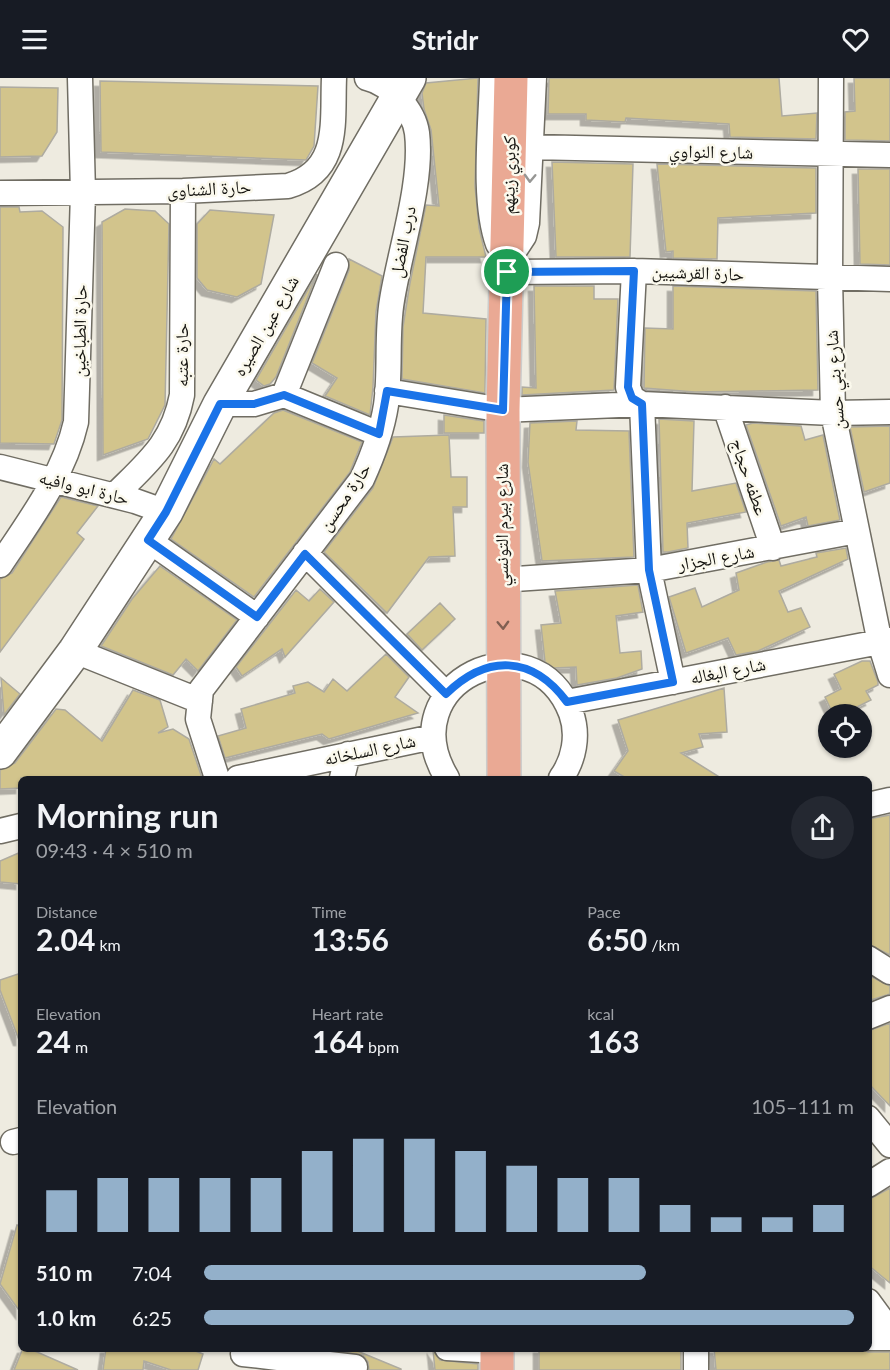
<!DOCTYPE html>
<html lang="en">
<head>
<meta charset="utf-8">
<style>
	body { margin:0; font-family:Lato,"Noto Naskh Arabic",sans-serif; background:#242831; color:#f1f3f6; height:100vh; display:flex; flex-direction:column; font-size:22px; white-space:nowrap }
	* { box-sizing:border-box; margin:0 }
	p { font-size:20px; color:#9ea1a6 }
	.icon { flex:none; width:33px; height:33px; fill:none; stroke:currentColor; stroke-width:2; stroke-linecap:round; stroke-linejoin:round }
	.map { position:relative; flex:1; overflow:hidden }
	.sheet { position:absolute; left:18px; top:698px; width:854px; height:576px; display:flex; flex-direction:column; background:#171b24; border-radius:9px; box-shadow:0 2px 4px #0004 }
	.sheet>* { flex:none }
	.controls { position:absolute; left:818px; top:626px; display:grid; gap:12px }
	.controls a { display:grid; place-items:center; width:54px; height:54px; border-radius:50%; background:#171b24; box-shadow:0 2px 4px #0004; font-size:30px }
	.pin { position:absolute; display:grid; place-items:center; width:51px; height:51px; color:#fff; margin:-26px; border:3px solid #fff; border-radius:50%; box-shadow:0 2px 6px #0007 }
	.round { display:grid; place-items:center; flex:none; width:63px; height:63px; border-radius:32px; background:#242831 }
	.head { display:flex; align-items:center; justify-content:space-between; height:102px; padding:0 18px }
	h1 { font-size:33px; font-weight:700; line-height:45px }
	.stats { display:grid; grid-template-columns:repeat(3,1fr); gap:9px; height:102px; padding:6px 18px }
	.stats div { display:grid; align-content:center }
	.stats b { font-size:30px; font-weight:700 }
	.stats small { font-size:16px; font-weight:400 }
	.stats p { font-size:16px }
	.chart { height:168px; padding:12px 18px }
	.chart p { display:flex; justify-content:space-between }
	.chart svg { width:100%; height:108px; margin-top:6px; stroke:#93b0ca; stroke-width:6 }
	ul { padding:0 18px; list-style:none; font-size:20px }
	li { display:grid; grid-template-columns:96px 72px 1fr; align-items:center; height:45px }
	li i { height:15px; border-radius:8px; background:#93b0ca }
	header { display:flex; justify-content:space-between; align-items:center; height:78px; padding:0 18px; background:#171b24; font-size:27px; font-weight:700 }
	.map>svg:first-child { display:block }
</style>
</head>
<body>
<header><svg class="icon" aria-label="menu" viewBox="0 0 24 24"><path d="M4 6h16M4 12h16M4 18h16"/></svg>Stridr<svg class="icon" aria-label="heart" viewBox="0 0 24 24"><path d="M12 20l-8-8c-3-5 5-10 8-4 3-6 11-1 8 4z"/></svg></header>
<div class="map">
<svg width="890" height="1292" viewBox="0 0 890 1292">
	<defs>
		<filter id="shadow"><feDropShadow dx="-5.5" dy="5.5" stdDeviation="0" flood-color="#0004"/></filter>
	</defs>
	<rect width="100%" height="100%" fill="#eeebe0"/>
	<path fill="#d2c48c" stroke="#aeaba0" stroke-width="1.5" filter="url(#shadow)" d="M 478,0 L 475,108 L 479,150 L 486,179 L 426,179 L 423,235 L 486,241 L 485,315 L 402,301 L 403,249 L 410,205 L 426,127 L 439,128 L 431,52 L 424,31 L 422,15 L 426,5 Z
		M 549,0 L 779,0 L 782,38 L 817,35 L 816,61 L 730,59 L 729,46 L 626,40 L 625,44 L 586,42 L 586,36 L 548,36 Z
		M 854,0 L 890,0 L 890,63 L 845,62 L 845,34 L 855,33 Z
		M 100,3 L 318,8 L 314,68 L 306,82 L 101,74 Z
		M 0,9 L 58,10 L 57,54 L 42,78 L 0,79 Z
		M 552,84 L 633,86 L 630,179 L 556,179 Z
		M 657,86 L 816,90 L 816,135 L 718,140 L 717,181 L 673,180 L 673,173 L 666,174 Z
		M 858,91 L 890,91 L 890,187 L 860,186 Z
		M 0,129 L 19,129 L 20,134 L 42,133 L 63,149 L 62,342 L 54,366 L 0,365 Z
		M 125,131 L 155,133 L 169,146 L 165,327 L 148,361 L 103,377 L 102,144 Z
		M 210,132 L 274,137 L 261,206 L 237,219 L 207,212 L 197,200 L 197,146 Z
		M 349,181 L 382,198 L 376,234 L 373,309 L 370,337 L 325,318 L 337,300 L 312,285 L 349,192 Z
		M 317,196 L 276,299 L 270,306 L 264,308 L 256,302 Z
		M 534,208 L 594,208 L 594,221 L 618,221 L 614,312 L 522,317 L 522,309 L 536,310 Z
		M 673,208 L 816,213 L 818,312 L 695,314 L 644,310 L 645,250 L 673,251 Z
		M 283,332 L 362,364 L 350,394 L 254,519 L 171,461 L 214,381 L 220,386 L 274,335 Z
		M 444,337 L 484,343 L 484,355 L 444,355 Z
		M 659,341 L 694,343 L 692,413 L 736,405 L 746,434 L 687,445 L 688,470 L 668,474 L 663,474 Z
		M 577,343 L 576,352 L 629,353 L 634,479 L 542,483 L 528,384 L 530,345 Z
		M 753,345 L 801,348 L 805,362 L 823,357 L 840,442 L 808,448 L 806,439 L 781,448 L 746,347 Z
		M 890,348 L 890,405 L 864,414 L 850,349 Z
		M 449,357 L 451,399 L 467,399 L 467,429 L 453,429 L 455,478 L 429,479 L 387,535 L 324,474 L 373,410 L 393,359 Z
		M 61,419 L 98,428 L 77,455 L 84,461 L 0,574 L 0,501 L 12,495 Z
		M 846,470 L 848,481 L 779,513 L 788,534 L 801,530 L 810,549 L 758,573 L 736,577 L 728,560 L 686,575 L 669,519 L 695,510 L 702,529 L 739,512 L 736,495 L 767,484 L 779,482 L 781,488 L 817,479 L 816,475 Z
		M 160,488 L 237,542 L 198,593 L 186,581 L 173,597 L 101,568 L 132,521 Z
		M 638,507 L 643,534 L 616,538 L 620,575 L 641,573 L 642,591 L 617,600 L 577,607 L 576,589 L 554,590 L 545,584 L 541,547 L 561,545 L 555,513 Z
		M 320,511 L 334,524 L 285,579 L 282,571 L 242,598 L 236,589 L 296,512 L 309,523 Z
		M 440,525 L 455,541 L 422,572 L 407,556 Z
		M 386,576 L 409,599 L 395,619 L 418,635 L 329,661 L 322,656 L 225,680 L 218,658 L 246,650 L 241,631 L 295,615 L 293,608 L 308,604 L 324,614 L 333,601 L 347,613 Z
		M 862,583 L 870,583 L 878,604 L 878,607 L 866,613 L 871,622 L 843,636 L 833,636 L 825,619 L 841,611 L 834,596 Z
		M 1,600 L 20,616 L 4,637 Z
		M 724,610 L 727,654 L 699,656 L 703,669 L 681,675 L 721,700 L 626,700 L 614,693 L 628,673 L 618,642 Z
		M 133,612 L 160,622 L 168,649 L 158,655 L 173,651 L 189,661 L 202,700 L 21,700 L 21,710 L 0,711 L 0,692 L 15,685 L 56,631 L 65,632 L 102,663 Z
		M 890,737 L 890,877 L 868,866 L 868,741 Z
		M 21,774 L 21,806 L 0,804 L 0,783 Z
		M 21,895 L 21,962 L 19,962 L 0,912 L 0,902 Z
		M 868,897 L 890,908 L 890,916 L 868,923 Z
		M 890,945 L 890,1028 L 868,1005 L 868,953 Z
		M 890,1110 L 890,1205 L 868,1187 L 868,1122 Z
		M 17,1147 L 21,1148 L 21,1235 L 0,1206 Z
		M 23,1270 L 28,1270 L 78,1292 L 14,1292 Z
		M 106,1270 L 188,1270 L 203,1276 L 198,1292 L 171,1292 L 144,1283 L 143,1292 L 103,1292 Z
		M 350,1270 L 401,1291 L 401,1292 L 369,1292 L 368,1284 L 363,1277 L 320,1271 Z
		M 539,1270 L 681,1270 L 681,1292 L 539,1292 Z
		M 714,1270 L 859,1270 L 868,1274 L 890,1274 L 890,1292 L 716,1292 Z
		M 433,1272 L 440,1282 L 478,1286 L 478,1292 L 435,1292 Z"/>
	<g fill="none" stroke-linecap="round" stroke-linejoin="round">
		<g stroke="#706d63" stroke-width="27">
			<path id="street" d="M 492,0 C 491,48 482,122 498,166
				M 831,0 L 830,200 L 833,335 L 880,565 L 890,597
				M 531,69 L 890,77
				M 0,115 L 183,113 L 288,108 C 341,93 332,44 334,0
				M 507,184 L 524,158 L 527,145 L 534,0
				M 634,193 L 628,309 L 632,320 L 642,326 L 649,492 L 673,604
				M 507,194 L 634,193 L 890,201
				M 387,313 L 503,332 L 642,326 L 833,335 L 890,334
				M 284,317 L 336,187
				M 220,326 L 254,326 L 284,317 L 379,356
				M 725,329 L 773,470
				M 0,389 L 135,423 L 166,434
				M 115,417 C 148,384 173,365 182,317 L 183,113
				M 148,462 L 257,539
				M 305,475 L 446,616
				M 0,487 C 30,442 64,397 76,344 L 83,115 L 80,0
				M 502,502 L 649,492 L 857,453
				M 75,573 L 200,623
				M 567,624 L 890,562
				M 217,700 L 198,641 L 201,612 L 362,401 C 373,377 382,353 386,327 C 391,293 386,256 392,222 C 400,172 423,104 417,55 C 414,32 389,5 367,0
				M 238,700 L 433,659
				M 342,700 L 348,676
				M 447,700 C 389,605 533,537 571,635 C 579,657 574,682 561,700
				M 868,727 L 890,722
				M 0,753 L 21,748
				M 868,880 L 890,894
				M 868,939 L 890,930
				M 868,1040 L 890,1067
				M 13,1064 L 21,1062
				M 868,1107 L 890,1093
				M 868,1223 L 890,1253
				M 868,1260 L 890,1260
				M 447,1270 L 497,1273
				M 243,1276 L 355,1289
				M 696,1292 L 696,1270"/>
		</g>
		<g stroke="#706d63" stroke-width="36">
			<path id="secondary" d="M 0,674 L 75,573 L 166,434 L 220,326 L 409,0"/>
		</g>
		<g stroke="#cccccb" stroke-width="36">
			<path id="primary" d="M 504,700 L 503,332 L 511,0
				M 497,1292 L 497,1270"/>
		</g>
		<use href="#street" stroke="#fff" stroke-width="24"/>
		<use href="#secondary" stroke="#fff" stroke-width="33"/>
		<use href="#primary" stroke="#eaa994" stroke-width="33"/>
	</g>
	<defs><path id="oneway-chevron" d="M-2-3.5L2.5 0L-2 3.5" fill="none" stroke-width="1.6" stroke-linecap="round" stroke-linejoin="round" transform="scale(1.5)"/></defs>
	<use stroke="#969694" href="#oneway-chevron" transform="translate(530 100) rotate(92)"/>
	<use stroke="#805f52" href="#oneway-chevron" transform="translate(503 547) rotate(88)"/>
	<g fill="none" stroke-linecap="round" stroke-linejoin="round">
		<g stroke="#fff" stroke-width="12">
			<path id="route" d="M 634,193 L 628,309 L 632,320 L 642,326 L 649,492 L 673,604 L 567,624 C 532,577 487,576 446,616 L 305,476 L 257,539 L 148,462 L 166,434 L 220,326 L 254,326 L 284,317 L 379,356 L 387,313 L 503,332 L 507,194 Z"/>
		</g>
		<use href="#route" stroke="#1a73e8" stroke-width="8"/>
	</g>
	<g text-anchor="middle" stroke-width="5" stroke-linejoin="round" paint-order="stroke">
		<g font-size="18" fill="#161511" stroke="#fbf9ed">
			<text transform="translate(711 74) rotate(1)" y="6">شارع النواوي</text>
			<text transform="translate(509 97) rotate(-89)" y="6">كوبري زينهم</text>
			<text transform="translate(209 111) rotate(-3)" y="6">حارة الشناوى</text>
			<text transform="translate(403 164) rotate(-79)" y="6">درب الفضل</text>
			<text transform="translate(698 195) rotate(2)" y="6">حارة القرشيين</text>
			<text transform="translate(266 248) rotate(-60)" y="6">شارع عين الصيره</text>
			<text transform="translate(80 253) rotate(-89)" y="6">حارة الطباخين</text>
			<text transform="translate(182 277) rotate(-90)" y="6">حارة عتبه</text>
			<text transform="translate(835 302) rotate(-94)" y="6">شارع بني حسن</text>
			<text transform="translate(749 399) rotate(71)" y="6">عطفه حجاج</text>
			<text transform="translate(84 410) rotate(14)" y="6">حارة ابو وافيه</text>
			<text transform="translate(345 419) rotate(-56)" y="6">حارة محسن</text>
			<text transform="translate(502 447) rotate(-90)" y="6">شارع بيرم التونسي</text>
			<text transform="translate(716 480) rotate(-10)" y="6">شارع الجزار</text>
			<text transform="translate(728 593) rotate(-11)" y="6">شارع البغاله</text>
			<text transform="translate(370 672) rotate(-12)" y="6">شارع السلخانه</text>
		</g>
	</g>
</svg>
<div class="controls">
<a><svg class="icon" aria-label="locate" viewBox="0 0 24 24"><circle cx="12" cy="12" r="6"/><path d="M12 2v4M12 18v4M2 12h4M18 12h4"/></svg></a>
</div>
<div class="pin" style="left:507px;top:194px;background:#1e9e55"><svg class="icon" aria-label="arrive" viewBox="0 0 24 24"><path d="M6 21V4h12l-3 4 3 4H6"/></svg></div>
<section class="sheet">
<div class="head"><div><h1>Morning run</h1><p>09:43 · 4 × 510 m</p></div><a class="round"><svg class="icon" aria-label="share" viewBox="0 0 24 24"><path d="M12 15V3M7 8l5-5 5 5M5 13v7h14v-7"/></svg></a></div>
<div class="stats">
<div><p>Distance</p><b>2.04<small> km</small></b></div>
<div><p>Time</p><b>13:56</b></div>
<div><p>Pace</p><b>6:50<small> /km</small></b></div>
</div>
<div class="stats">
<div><p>Elevation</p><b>24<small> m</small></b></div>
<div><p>Heart rate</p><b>164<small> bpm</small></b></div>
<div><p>kcal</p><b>163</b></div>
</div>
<div class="chart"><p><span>Elevation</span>105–111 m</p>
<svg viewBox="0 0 160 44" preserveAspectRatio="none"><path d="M5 44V27M15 44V22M25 44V22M35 44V22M45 44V22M55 44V11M65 44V6M75 44V6M85 44V11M95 44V17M105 44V22M115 44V22M125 44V33M135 44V38M145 44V38M155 44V33"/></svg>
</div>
<ul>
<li><b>510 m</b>7:04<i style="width:68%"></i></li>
<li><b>1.0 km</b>6:25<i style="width:100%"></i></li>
</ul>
</section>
</div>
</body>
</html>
